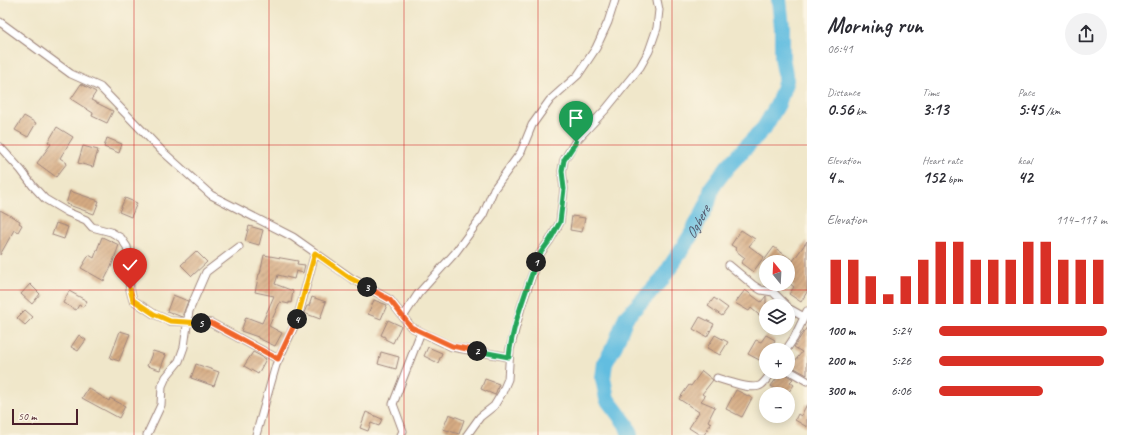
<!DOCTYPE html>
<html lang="en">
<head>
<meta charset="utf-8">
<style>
	body { margin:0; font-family:Caveat,sans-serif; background:#f2f2f3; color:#2b2b33; height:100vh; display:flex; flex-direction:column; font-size:15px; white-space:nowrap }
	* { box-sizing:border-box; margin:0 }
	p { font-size:13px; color:#7c7c81 }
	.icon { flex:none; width:22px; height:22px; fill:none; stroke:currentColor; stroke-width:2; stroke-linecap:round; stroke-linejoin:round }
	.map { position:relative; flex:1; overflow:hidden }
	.panel { display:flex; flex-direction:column; background:#fff; width:320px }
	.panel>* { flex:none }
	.needle { width:26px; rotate:342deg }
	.buttons { position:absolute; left:759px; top:255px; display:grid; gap:8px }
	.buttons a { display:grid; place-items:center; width:36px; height:36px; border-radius:50%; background:#fff; box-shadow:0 2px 10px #0003; font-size:20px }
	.scale { position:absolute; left:12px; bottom:10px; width:66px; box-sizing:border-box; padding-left:4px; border:2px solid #4a1f2b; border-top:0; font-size:11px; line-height:14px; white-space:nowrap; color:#4a1f2b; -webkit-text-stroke:3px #fcf5e5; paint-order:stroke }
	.pin { position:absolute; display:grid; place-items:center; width:34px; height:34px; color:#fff; margin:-41px -17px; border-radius:50% 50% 50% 0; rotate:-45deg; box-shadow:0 0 4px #0007 }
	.pin .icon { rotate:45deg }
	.km { position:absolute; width:20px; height:20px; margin:-10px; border-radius:50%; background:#222; color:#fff; font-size:11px; line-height:20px; text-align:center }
	.round { display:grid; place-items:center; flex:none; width:42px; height:42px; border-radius:21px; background:#f2f2f3 }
	.headline { display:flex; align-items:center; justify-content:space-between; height:68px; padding:0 20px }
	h1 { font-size:22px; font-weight:700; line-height:30px }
	.stats { display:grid; grid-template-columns:repeat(3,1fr); gap:6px; height:68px; padding:4px 20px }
	.stats div { display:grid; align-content:center }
	.stats b { font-size:17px; font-weight:700 }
	.stats small { font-size:11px; font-weight:400 }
	.stats p { font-size:11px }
	.chart { height:112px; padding:8px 20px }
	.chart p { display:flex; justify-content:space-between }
	.chart svg { width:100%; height:72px; margin-top:4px; stroke:#d93025; stroke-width:6 }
	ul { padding:0 20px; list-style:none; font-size:13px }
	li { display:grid; grid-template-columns:64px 48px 1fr; align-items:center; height:30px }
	li i { height:10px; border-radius:5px; background:#d93025 }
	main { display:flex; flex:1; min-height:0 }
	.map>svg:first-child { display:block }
</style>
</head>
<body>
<main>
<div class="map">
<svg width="807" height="435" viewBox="0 0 807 435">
	<defs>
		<pattern id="building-hatch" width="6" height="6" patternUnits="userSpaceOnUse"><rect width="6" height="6" fill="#d5ab83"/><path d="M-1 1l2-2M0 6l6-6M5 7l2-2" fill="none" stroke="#af8b6b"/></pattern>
	</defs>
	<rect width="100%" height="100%" fill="#fcf5e5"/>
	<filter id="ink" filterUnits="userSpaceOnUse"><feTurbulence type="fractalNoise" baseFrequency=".025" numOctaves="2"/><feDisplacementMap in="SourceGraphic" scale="8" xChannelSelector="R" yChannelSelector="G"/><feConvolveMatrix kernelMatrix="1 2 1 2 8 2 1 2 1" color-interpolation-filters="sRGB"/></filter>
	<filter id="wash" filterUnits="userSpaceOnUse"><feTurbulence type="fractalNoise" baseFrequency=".012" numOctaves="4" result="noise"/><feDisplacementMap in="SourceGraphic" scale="16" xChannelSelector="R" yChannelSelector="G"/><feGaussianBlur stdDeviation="0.9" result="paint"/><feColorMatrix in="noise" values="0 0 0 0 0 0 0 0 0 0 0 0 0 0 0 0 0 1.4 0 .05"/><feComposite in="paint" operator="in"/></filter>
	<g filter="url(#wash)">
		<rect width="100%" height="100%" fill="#f0e7ca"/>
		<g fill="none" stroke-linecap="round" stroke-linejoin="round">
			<path stroke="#62bde0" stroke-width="16" id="s1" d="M 630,435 L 626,424 L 607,399 L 603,378 L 605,363 L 615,345 L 626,317 L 661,281 L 691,235 L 708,203 L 712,187 L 728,166 L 764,128 L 778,104 L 786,80 L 782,57 L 782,27 L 779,0"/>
		</g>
		<g id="blocks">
			<path fill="url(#building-hatch)" d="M 81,84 L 96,92 L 91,100 L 113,111 L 107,123 L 92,116 L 93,113 L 71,99 Z
				M 24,116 L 36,123 L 28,137 L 15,130 Z
				M 57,127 L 73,137 L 60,158 L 67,163 L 56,177 L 37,163 L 51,144 L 48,142 Z
				M 107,138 L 122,144 L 119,153 L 104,147 Z
				M 83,146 L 98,150 L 93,167 L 78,163 Z
				M 70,191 L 99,201 L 94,214 L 66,204 Z
				M 125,198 L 137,203 L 131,217 L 119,212 Z
				M 0,210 L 20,221 L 19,223 L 22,225 L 18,232 L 14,230 L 0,255 Z
				M 572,216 L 585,218 L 582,232 L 570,230 Z
				M 56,223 L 68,227 L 64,239 L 52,235 Z
				M 249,226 L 263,230 L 259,245 L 245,241 Z
				M 741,230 L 755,239 L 749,246 L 764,257 L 753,272 L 741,263 L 745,258 L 735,250 L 736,248 L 731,245 Z
				M 102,237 L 119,245 L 111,267 L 104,281 L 81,268 L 89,255 L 94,258 Z
				M 807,241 L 807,292 L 801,302 L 789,294 L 794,287 L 788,282 L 788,262 L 763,262 L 774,247 L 793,261 Z
				M 196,251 L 207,262 L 192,276 L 181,265 Z
				M 264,255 L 298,261 L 297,264 L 305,265 L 303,273 L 296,271 L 294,279 L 278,275 L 275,284 L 293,291 L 291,303 L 289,302 L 289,304 L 280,302 L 269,326 L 282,333 L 275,346 L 258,338 L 258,337 L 241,331 L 246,317 L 262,323 L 274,296 L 255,292 L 259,274 L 260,274 Z
				M 30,284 L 40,294 L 32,304 L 21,294 Z
				M 745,290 L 761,302 L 766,296 L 766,321 L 751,308 L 749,311 L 735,303 Z
				M 69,291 L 87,301 L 83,307 L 79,305 L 76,310 L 63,303 Z
				M 173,295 L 188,301 L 182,317 L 167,311 Z
				M 312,297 L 326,302 L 320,319 L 304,313 L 307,306 L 309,306 Z
				M 714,298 L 728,308 L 722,316 L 708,306 Z
				M 374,300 L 387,305 L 381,319 L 368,314 Z
				M 25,310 L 33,317 L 25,325 L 17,318 Z
				M 700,317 L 714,324 L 707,337 L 693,329 Z
				M 388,320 L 401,326 L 393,343 L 385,339 L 385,337 L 381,335 Z
				M 807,327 L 807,375 L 791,366 L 802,352 L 794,347 Z
				M 120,331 L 130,334 L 119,361 L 110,358 Z
				M 79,335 L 86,340 L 78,351 L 71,347 Z
				M 715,335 L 728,342 L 720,355 L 707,348 Z
				M 766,335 L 775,340 L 770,350 L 766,350 L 766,356 L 763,362 L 748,354 L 756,340 L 761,342 Z
				M 428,347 L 442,353 L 438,363 L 424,356 Z
				M 153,351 L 166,355 L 160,370 L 147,366 Z
				M 253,352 L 266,359 L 258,374 L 244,366 Z
				M 381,352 L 399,357 L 396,369 L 378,364 Z
				M 196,364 L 219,372 L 214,386 L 191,378 Z
				M 702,371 L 713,380 L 702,394 L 705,396 L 701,401 L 715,407 L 708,421 L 711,423 L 704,435 L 700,435 L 689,428 L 699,412 L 679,399 L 689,385 L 691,386 Z
				M 785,374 L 793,379 L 790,382 L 794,385 L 787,394 L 782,394 L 771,386 L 779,375 L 782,377 Z
				M 485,379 L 499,384 L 495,395 L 481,389 Z
				M 88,388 L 109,401 L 110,398 L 125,406 L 119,418 L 82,398 Z
				M 736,390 L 752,398 L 742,417 L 726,409 Z
				M 807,404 L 807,427 L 795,420 L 798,414 L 801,416 Z
				M 366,412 L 382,419 L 379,426 L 371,423 L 368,431 L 360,428 Z
				M 449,414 L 464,420 L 459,434 L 443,429 Z"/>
		</g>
	</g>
	<g filter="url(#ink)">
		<use href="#blocks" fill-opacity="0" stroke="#9d837a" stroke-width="1"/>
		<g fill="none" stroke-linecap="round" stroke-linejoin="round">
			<g stroke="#9d837a" stroke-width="9">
				<path id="street" d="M 0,22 L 71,74 L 100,87 L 161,150 L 211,195 L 293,237 L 351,278 L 390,300 L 411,327 L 452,347 L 509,357
					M 0,147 L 21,170 L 33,186 L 45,199 L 67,212 L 86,220 L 92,227 L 111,232 L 121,238 L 127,247 L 129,258 L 130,289 L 133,300 L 154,314 L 170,321 L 211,323 L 278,359
					M 729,265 L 753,285 L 761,290 L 773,292 L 787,306
					M 788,308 L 804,317
					M 403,317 L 418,294 L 455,253 L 483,215 L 494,189 L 521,152 L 532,125 L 550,100 L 578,75 L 596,48 L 608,22 L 615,0
					M 786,350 L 794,338 L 807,311
					M 788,370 L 807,381
					M 717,378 C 727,381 753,391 761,385 C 765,382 769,376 772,372
					M 147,435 L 161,405 L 162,386 L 166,377 L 179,361 L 184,347 L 189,311 L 206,272 L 239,247
					M 256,435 L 276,365 L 297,320 L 315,253
					M 401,435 L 403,431 L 393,404 L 421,332
					M 467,435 L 480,417 L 494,406 L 502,393 L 508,379 L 510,349 L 521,307 L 539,255 L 550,240 L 560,222 L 564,189 L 562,171 L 564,160 L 575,142 L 606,109 L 640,67 L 649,51 L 657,28 L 659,10 L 657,0"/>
			</g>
			<use href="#street" stroke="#fff" stroke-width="7"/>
		</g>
	</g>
	<g fill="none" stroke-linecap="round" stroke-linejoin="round" filter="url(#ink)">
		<g stroke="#fff" stroke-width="8">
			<path id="split-1" d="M 536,262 L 539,255 L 550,240 L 560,222 L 564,189 L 562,171 L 564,160 L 576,142"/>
		</g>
		<g stroke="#fff" stroke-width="8">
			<path id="split-2" d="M 477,351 L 509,357 C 512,326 526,292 536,262"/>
		</g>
		<g stroke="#fff" stroke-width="8">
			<path id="split-3" d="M 367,287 L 390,300 L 411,327 L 452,346 L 477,351"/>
		</g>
		<g stroke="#fff" stroke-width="8">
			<path id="split-4" d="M 297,319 L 315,253 L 350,278 L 367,287"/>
		</g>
		<g stroke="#fff" stroke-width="8">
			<path id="split-5" d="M 201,323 L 211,323 L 278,359 L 297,319"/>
		</g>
		<g stroke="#fff" stroke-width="8">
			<path id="split-6" d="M 130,289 L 133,300 L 154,314 L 170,321 L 201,323"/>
		</g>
		<use href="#split-1" stroke="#22a559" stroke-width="5"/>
		<use href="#split-2" stroke="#22a559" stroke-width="5"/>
		<use href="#split-3" stroke="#f0652b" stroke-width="5"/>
		<use href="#split-4" stroke="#f5b400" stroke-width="5"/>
		<use href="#split-5" stroke="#f0652b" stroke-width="5"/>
		<use href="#split-6" stroke="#f5b400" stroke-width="5"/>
	</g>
	<path fill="none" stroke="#d62828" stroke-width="1" stroke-opacity="0.55" d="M 134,0 L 134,435M 269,0 L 269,435M 404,0 L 404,435M 538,0 L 538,435M 672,0 L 672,435M 0,145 L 807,145M 0,290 L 807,290"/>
	<g text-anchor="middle" stroke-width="3" stroke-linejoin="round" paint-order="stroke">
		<g font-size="15" font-style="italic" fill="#52566a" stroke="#fcf5e5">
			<text dy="5" stroke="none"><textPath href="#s1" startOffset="250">Ogbere</textPath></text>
		</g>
	</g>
</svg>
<div class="buttons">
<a><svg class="needle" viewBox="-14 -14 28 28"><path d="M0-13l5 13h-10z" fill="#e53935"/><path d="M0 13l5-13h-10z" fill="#7c7c81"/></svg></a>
<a><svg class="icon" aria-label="layers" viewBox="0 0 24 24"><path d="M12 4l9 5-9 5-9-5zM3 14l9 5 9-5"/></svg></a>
<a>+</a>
<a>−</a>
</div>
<div class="scale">50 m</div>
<div class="pin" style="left:576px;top:142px;background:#1e9e55"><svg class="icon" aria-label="arrive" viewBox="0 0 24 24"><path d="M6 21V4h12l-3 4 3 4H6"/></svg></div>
<div class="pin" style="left:130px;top:289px;background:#d93025"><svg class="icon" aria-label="check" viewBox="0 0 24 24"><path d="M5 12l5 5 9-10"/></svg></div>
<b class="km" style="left:536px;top:262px">1</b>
<b class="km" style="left:477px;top:351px">2</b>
<b class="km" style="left:367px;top:287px">3</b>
<b class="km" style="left:297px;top:319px">4</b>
<b class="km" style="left:201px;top:323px">5</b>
</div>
<section class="panel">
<div class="headline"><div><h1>Morning run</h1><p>06:41</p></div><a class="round"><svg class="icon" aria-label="share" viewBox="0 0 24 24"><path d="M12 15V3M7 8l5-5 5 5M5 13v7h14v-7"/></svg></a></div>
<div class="stats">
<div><p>Distance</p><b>0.56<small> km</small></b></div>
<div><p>Time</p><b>3:13</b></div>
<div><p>Pace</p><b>5:45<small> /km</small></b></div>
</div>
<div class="stats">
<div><p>Elevation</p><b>4<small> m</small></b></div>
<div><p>Heart rate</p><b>152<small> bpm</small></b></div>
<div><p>kcal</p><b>42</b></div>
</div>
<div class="chart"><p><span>Elevation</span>114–117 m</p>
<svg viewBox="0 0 160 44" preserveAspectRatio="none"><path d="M5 44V17M15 44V17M25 44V27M35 44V38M45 44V27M55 44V17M65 44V6M75 44V6M85 44V17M95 44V17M105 44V17M115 44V6M125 44V6M135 44V17M145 44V17M155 44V17"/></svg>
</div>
<ul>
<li><b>100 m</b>5:24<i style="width:100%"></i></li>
<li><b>200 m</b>5:26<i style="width:98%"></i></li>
<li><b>300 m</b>6:06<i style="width:62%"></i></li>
</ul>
</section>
</main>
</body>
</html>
